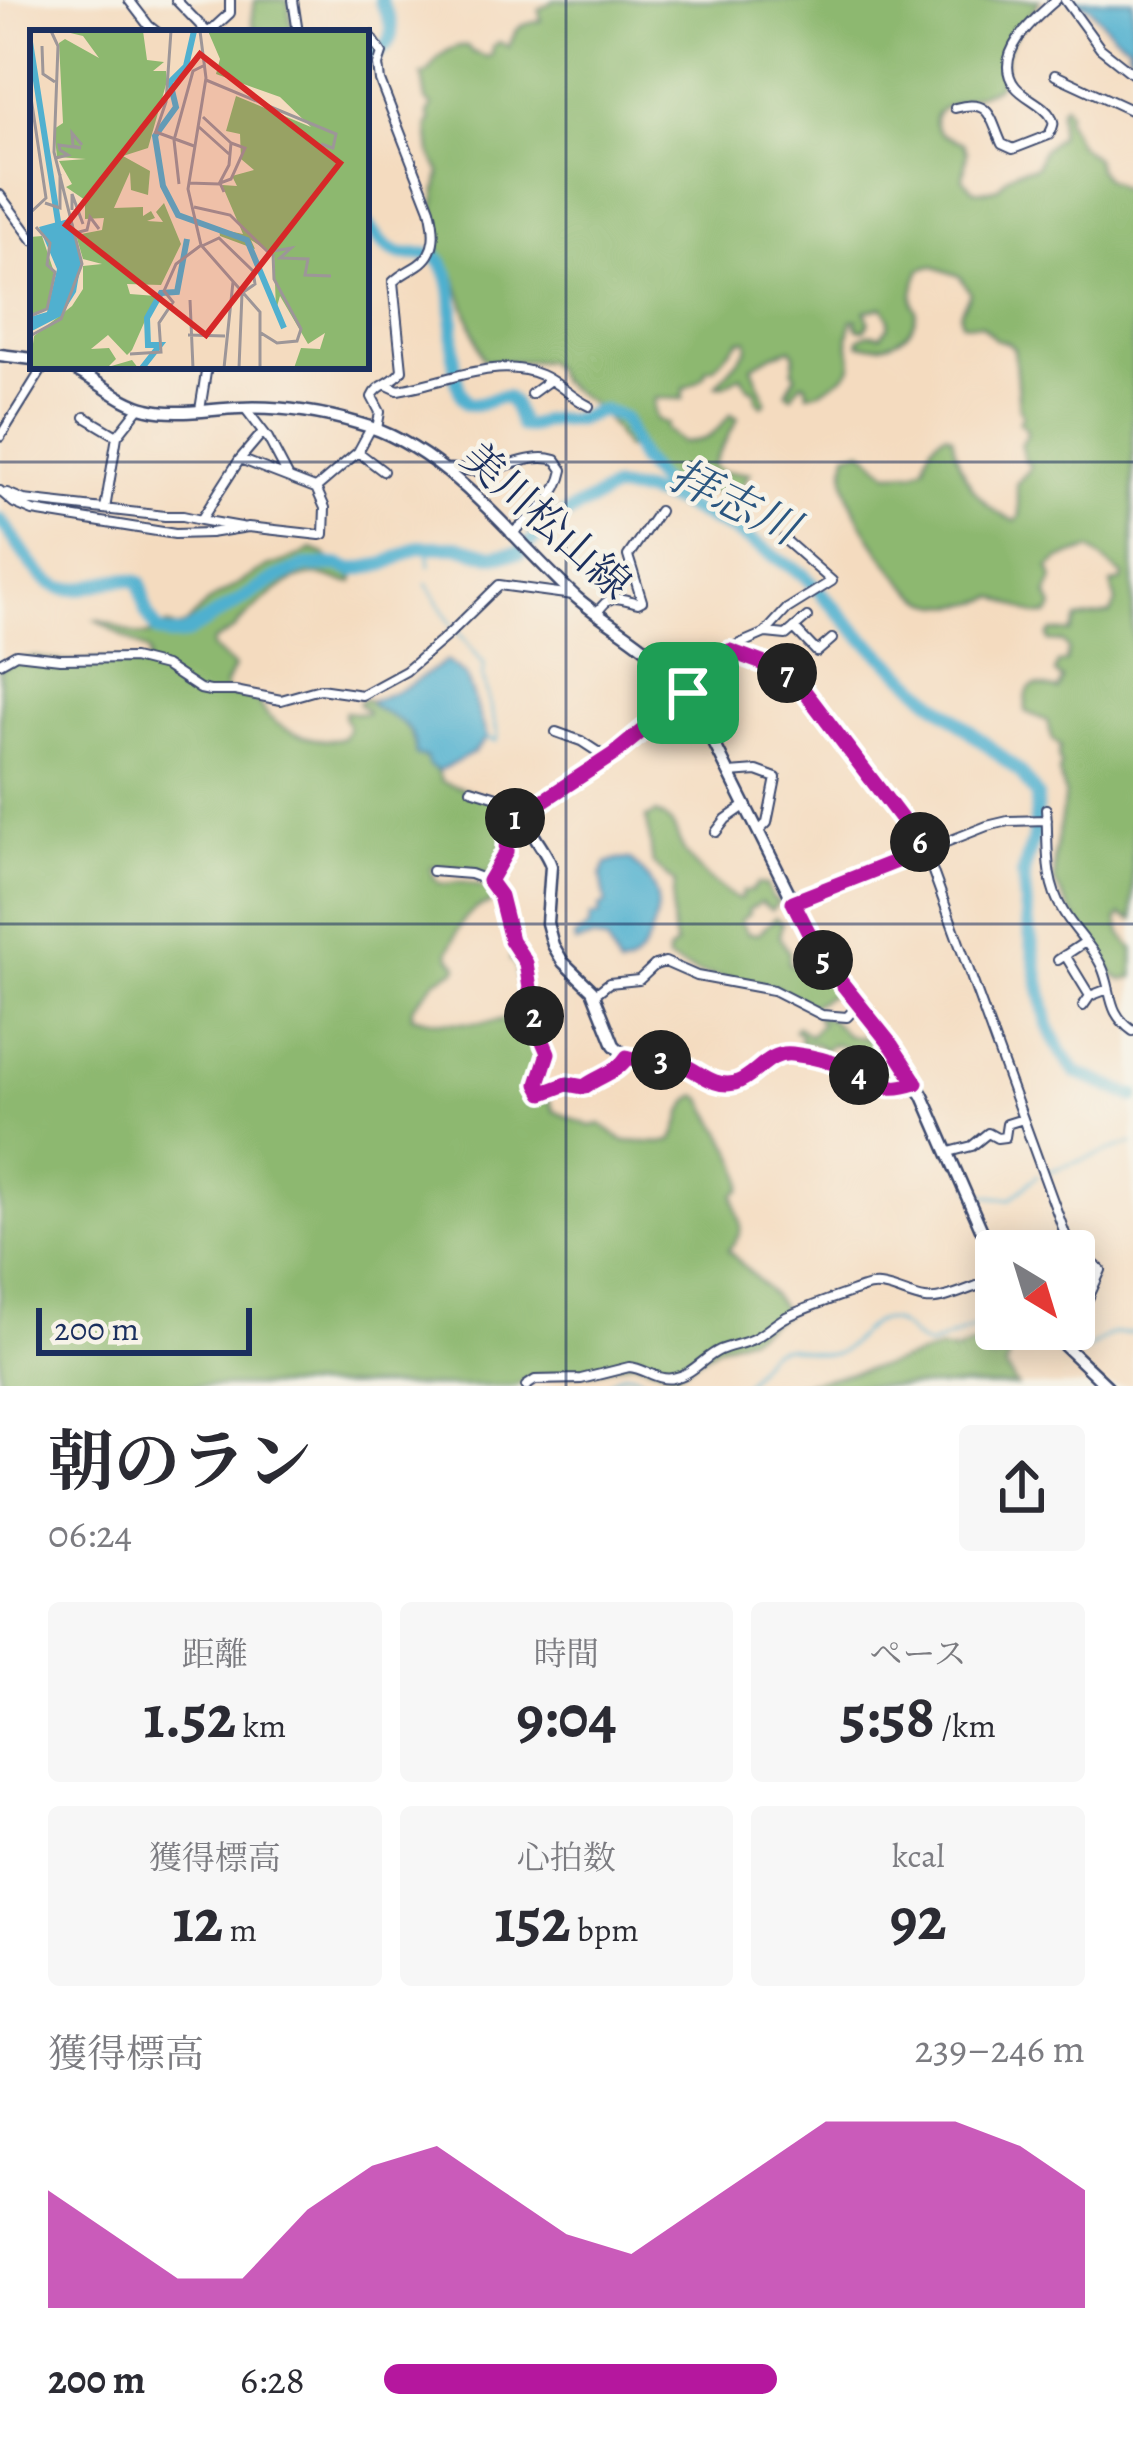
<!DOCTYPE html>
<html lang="ja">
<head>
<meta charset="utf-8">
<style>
	body { margin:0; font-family:Alegreya,"Noto Serif JP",serif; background:#f7f7f7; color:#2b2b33; height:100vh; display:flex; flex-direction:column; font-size:45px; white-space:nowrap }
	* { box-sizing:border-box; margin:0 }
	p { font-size:39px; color:#7c7c81 }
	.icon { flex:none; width:66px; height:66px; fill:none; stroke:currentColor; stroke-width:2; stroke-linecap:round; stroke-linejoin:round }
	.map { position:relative; height:1386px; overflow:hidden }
	.drawer { display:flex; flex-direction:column; background:#fff; flex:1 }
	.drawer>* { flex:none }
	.needle { width:78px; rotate:142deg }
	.tools { position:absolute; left:975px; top:1230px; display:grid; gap:24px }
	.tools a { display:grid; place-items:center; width:120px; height:120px; border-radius:12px; background:#fff; box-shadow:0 6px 30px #0003; font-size:60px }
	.scale { position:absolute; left:36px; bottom:30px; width:216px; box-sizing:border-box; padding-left:12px; border:6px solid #1b2f5e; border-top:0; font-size:33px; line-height:42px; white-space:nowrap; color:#1b2f5e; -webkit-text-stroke:9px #f7f3e8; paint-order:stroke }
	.pin { position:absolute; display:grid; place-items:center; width:102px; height:102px; color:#fff; margin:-51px; border-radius:24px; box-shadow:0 6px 18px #0006 }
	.km { position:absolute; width:60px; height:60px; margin:-30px; border-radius:50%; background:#222; color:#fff; font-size:33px; line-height:60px; text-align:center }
	.round { display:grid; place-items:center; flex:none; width:126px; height:126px; border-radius:12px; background:#f7f7f7 }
	.head { display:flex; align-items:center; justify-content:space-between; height:204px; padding:0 48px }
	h1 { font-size:66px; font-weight:700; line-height:90px }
	.figures { display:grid; grid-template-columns:repeat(3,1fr); gap:18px; height:204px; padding:12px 48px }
	.figures div { display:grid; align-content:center; border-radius:12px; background:#f7f7f7; text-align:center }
	.figures b { font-size:60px; font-weight:700 }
	.figures small { font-size:33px; font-weight:400 }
	.figures p { font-size:33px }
	.chart { height:336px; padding:24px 48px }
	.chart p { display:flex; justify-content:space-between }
	.chart svg { width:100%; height:216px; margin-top:12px; fill:#b5179e; opacity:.7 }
	ul { padding:0 48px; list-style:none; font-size:39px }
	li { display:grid; grid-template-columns:192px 144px 1fr; align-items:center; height:90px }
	li i { height:30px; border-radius:15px; background:#b5179e }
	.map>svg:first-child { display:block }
</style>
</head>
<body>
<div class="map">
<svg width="1133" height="1386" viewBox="0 0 1133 1386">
	<rect width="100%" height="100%" fill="#f7f3e8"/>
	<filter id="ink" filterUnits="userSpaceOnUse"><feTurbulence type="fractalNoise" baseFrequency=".00833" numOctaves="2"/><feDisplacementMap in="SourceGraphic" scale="24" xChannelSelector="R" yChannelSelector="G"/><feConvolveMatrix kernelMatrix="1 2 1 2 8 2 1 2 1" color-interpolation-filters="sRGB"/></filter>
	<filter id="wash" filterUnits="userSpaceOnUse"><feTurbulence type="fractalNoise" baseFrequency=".004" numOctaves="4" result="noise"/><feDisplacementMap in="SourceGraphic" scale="48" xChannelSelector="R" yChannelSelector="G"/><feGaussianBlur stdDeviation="2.7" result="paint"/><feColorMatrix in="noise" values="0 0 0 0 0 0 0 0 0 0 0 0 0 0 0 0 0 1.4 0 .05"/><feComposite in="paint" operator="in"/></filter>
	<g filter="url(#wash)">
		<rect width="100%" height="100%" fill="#f4dbbf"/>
		<path fill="#8db86f" stroke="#547466" stroke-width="3" d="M 255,0 L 288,0 L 292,33 L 256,33 L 252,22 Z
			M 555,0 L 1040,0 C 1029,16 1016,31 1008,49 C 1003,61 1007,74 998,85 C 987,98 919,102 938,130 C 942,137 955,139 963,143 L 967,151 L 963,179 L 974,190 C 1010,193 994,181 1016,171 C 1022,168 1029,169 1036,167 L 1042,151 L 1059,136 L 1060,109 L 1064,105 L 1068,111 L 1066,119 L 1078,144 L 1095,158 L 1098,169 L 1106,179 L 1133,195 L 1133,920 L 1121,915 L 1117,920 L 1121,934 L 1133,949 L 1133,977 L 1123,980 L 1114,975 L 1069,908 L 1055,883 L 1054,858 L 1065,794 L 1059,772 L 1061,764 L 1058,758 L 1060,746 L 1053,740 L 1047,721 L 1026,712 C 1024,679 1035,685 1058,690 L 1062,679 L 1055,673 L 1058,663 L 1066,662 L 1068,649 L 1063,642 L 1049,641 L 1048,636 L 1052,631 L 1071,633 L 1077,619 L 1111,614 L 1116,602 L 1111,584 L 1122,581 L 1123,575 C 1109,568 1104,557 1090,549 L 1060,559 L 1049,568 L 1053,579 L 1047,594 L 1053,607 L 1049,615 L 1037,615 L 996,597 C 978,604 949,609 930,602 C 902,591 855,520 847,490 C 843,477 845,466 847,453 L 863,450 L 889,473 L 914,472 L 925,466 C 927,449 932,442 945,433 L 952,436 C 957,471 981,511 1016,521 L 1020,516 L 1016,484 L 1029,470 L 1030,465 L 1024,459 L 1021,445 L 1027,435 L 1026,428 L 1019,422 L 1023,415 L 1019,406 L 1014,349 L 1008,343 L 995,339 L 981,325 L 962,323 C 956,310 967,304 970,292 L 959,276 L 932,266 L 921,269 C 918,277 912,289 913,298 C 913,312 919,304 915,318 C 908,342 882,349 859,344 L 859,339 C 868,332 872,334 881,335 L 888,327 L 889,318 L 883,307 L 865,311 L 869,321 L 865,330 L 859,329 L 856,325 L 857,320 L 852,320 C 851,324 848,334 848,339 C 850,361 860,366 835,382 C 825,388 819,393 808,394 L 807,385 L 802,382 L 791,396 L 786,392 L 796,376 L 793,370 L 795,354 L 791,349 L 774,354 L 752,366 L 766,402 L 762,406 L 756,399 L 755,390 L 748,387 L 741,375 L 725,385 L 716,385 L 746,351 L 748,345 L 747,340 L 740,340 L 714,367 L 706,369 C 705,380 692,385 684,388 L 683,399 L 655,398 L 654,410 L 656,419 L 668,424 L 666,429 L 681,442 C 712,442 713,434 731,414 L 738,418 L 712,466 L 723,472 L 750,473 L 738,491 L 728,498 L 697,486 L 689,492 L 687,498 L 679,499 L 638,452 L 625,448 L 611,425 L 594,406 L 558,380 L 553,368 L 546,361 L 489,361 L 483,358 L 454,275 L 438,250 L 434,207 L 440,173 L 431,154 L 428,125 L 431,121 L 428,114 L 432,106 L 426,100 L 422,75 L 428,73 C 435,59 450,44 467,46 L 472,52 L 487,57 L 492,55 L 493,46 L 499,42 L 509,47 C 517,26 518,25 541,21 L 539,9 Z
			M 312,549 L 325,554 L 335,569 L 354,577 L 353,582 C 338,584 329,574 315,575 C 284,577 261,604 239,623 L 235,629 L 213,642 L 212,648 L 234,667 L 225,686 L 228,694 C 237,696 249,696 257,702 C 262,705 265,713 269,717 C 287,734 321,745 344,738 L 349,728 L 344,716 L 345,712 L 367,714 L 366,710 L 359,705 L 359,701 L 365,699 C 390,717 414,718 416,755 C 428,755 438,770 441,781 C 464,792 496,792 508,817 C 501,838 506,857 488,875 L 472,870 L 434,866 L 430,868 C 438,889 441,884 459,882 C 468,882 480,887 488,889 L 493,898 L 489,904 C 464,909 458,930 449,951 L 450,957 L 458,965 L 457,969 L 436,980 L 412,1008 L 412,1016 C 439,1024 497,1028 521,1012 L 516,966 L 510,959 L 513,954 L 522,963 L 531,1027 L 543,1053 L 540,1069 L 524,1100 L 528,1106 L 549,1099 L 554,1111 L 590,1126 L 601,1124 L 623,1141 L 661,1143 L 672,1141 C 683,1125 679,1103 698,1096 L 703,1099 C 714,1123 749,1166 741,1190 L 734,1194 C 736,1224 751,1225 728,1250 C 747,1271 773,1291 786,1314 L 749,1336 L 719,1346 L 676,1374 L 634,1361 L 591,1373 L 534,1376 L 514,1386 L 0,1386 L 0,669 L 19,660 L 33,657 L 70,663 L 104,660 L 147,664 L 149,656 L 147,651 L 96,620 C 112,619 131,639 147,635 C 154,634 160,628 167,625 L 177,629 L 187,624 L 209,601 L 267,567 L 300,556 Z
			M 656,813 C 682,828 671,829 684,851 C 696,871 718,886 736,899 L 741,899 L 742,892 L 751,891 L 757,884 L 766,885 L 772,898 L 779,902 L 771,910 L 761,902 L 748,910 L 749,914 L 740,921 L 747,933 L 758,934 L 775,918 L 782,923 L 779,937 L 789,952 L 789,964 L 821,973 L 835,992 L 811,1006 L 775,987 L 698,973 L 668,960 L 668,952 L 676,945 C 671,934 671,893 675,883 L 653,864 C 650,847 651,834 646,818 Z
			M 817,1015 L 830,1019 L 847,1035 L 865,1038 L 873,1043 L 878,1055 L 895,1059 L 903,1072 L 901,1075 L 891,1077 C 864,1062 868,1051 832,1044 L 824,1050 L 816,1044 L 800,1044 L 801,1036 L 794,1030 L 797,1026 L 810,1036 L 821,1023 L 816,1018 Z
			M 971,1345 L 975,1345 L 987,1359 L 995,1360 L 1011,1350 L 1005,1367 L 1017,1386 L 792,1386 L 884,1366 L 941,1349 L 956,1352 Z"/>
		<path fill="#50b0cf" stroke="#367096" stroke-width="3" d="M 1072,0 L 1133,0 L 1133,56 L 1128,50 L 1130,46 L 1113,34 L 1091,8 L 1082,4 L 1076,5 Z
			M 446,661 L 466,676 L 487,737 L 473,753 L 439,771 L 429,766 L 426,757 L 416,755 C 415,719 394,721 371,704 L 372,701 L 408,686 Z
			M 630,859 C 642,871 656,885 657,901 C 659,916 647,948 637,958 C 631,965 628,965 619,968 L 607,942 L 593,938 L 575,943 L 574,937 L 589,927 L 590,917 L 600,915 L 599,908 L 606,903 L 601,876 L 606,864 L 618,860 Z"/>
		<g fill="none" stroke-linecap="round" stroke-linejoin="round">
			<path stroke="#50b0cf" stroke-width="3" d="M 428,547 L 430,566
				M 427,584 L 452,625
				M 456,629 L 484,664 L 483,678 L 498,735 L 496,741 L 487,738
				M 1047,1172 L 1133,1143
				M 971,1189 L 981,1195 L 1011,1199 L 1038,1175
				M 1027,1329 L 1042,1334 L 1066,1359 L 1072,1360
				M 1080,1354 L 1111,1334 L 1133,1333
				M 605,1386 C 625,1368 632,1370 652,1386
				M 743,1386 C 751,1376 757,1365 765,1356 C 785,1334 813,1361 837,1353 C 857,1346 865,1315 890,1321 C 907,1325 912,1342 929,1346 L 976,1327 L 996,1324"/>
			<path stroke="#50b0cf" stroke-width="14" d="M 366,60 C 398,41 396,30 380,0
				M 366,224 C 376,235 386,250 402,254 C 413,256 429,250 438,259 C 467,285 440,373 467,403 C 482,408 491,396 506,397 L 513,404 L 521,426 C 534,428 537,422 549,420 C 558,418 569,422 578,419 C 602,411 597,406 623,418 L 640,459 L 677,502
				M 0,520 C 16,538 29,566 48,581 C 79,604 108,569 140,583 L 146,612 L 158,631 L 169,635 L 185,634 L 275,579 L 305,566 L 337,565 L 353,570 L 385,564 L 418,547 L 460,547 L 492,556 L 520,553 L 553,521 L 613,489 L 644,492 L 677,502 L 738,533 L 804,575 L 863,638 L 933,701 L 1020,772 L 1037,796 L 1035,833 L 1023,874 L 1028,924 L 1048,1025 L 1061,1052 L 1077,1073 L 1133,1096"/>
		</g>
	</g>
	<g filter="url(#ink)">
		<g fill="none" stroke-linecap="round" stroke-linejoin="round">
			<g stroke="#3c496d" stroke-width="12">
				<path id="street" d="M 129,0 L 149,26 L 158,33
					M 176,0 L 208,33
					M 293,0 L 298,33
					M 1065,0 L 1100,48 L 1133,74
					M 208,33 L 230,13 L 230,0
					M 366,35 L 370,35 L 382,53 L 378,65 L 380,81 L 430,209 C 435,229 438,252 418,265 C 409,271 401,274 393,282 L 402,370 C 394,384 378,383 372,397 L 380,412 L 377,429
					M 1055,75 L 1133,111
					M 955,108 C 992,98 990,119 1002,144 L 1013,149 L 1049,135 C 1052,128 1056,124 1051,117 C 1044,104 1024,98 1015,86 C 991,55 1035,18 1056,0
					M 0,195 L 33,240
					M 387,385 L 398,390 C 443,383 496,356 541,375 C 558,382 572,398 589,406
					M 531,394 L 550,380
					M 245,408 L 268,438 L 288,476
					M 200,410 L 207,366
					M 85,417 L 117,436
					M 0,437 L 44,366
					M 358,452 L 383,471
					M 240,459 L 263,432
					M 444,469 C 455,467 463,471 474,471 C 502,472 528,452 556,460 L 563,470 C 558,498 532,517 511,534
					M 0,491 L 14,503 L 33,511 L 175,534 L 210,533 L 248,527 L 320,535 L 324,534 L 325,508 L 316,488 L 358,452 L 371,428
					M 7,493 L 24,500 L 165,516 L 183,516 L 201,520 L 240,459 L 315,488
					M 105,509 L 117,436 L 140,407
					M 201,520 L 241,527
					M 597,613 C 610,593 616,597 638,603 L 642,601 L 628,556 L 659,511
					M 794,628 L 817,652 L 832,639
					M 766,633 L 786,635 L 807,617
					M 731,651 L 778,669 L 796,679 L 925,850 L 1068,1242 L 1101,1270 L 1066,1347
					M 0,663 L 16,654 L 60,659 L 133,658 L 165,666 L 200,689 L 210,691 L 235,691 L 281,700 L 320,689 L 362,695 L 406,671 L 448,635 L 499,585 L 573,595
					M 690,697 L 713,675 L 737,645 L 765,633 L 787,609 L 832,581 L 784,539
					M 556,732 L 581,741 L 607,758
					M 730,773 L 757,771 L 776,778 L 767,823 L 759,831
					M 471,789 L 497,797 L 526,814
					M 1046,809 C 1049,845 1043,878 1063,911 C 1074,930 1091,945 1101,965 C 1114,992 1105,1011 1133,1031
					M 528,815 L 519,815 C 502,831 511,834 506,853 C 503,864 496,872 489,881 L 504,904 L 511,940 L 526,963 L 536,1025 L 548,1053 L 538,1087 L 543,1093 L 567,1084 L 584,1087 C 600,1076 617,1073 627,1057
					M 716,832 L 726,819 L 746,805
					M 432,871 L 470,874 L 489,881
					M 794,902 L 987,826 L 1008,821 L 1047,820
					M 1065,955 L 1090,996
					M 1058,960 L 1085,942
					M 594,995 L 609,983 L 639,980 L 655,965 L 665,962 L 697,976 L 773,990 L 822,1015 L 847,1017 L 858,1005
					M 1083,1006 L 1090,996 L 1108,989
					M 949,1152 L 972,1146 L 988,1133 L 997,1138 L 1005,1137 L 1007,1124 L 1023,1119
					M 526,1386 L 535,1380 L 581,1379 L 629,1367 C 645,1368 657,1381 673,1378 C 692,1375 704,1357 720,1350 C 732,1345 744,1344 755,1338 C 766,1332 775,1323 786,1317 C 812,1305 837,1297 863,1288 C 884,1280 905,1296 925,1299 C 945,1302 976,1284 996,1280"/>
			</g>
			<g stroke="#3c496d" stroke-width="15">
				<path id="secondary" d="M 0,355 L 33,359
					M 67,366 C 95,377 119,403 148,409 C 176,416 210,409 239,408 C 279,406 319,412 357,423 C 447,447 510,537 577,598 C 605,622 638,639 665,665 C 681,680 691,698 701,717 L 821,957 L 892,1046 L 923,1096 L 996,1263
					M 688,693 L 614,754 L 530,810 C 523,831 545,846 551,866 L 547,923 L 553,945 L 563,962 L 592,990 L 614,1045 L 624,1055 L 632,1060 L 678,1063 L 724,1084 L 739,1081 L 771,1058 L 787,1053 L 848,1068 L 881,1087 L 893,1089 L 916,1083
					M 1047,1329 L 1107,1386"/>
			</g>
			<use href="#street" stroke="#fff" stroke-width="8"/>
			<use href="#secondary" stroke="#fff" stroke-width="10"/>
		</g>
	</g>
	<g fill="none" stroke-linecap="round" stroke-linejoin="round" filter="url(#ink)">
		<g stroke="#fff" stroke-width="24">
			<path id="route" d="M 730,651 L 778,669 L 796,680 L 925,850 L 793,902 L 821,957 L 892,1046 L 916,1083 C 880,1095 877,1080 847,1068 C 830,1061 809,1056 792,1054 C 767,1051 756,1077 735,1083 C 714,1088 700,1072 683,1065 C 664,1058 645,1063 627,1057 C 617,1073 600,1075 584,1087 L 567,1084 L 543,1093 L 538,1084 L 548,1053 L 536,1025 L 526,963 L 511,940 L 500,896 L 489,881 L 506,852 L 507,831 L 510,824 L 519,815 L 528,814 L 535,806 L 614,754 L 688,693 L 690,697 L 713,675 Z"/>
		</g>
		<use href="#route" stroke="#b5179e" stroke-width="15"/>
	</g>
	<path fill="none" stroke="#1b2f5e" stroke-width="3" stroke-opacity="0.55" d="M 566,0 L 566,1386M 0,462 L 1133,462M 0,924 L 1133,924"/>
	<g text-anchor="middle" stroke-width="9" stroke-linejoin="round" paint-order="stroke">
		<g font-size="42" fill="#1b2f5e" stroke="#f7f3e8">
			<text transform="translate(547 520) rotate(42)" y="15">美川松山線</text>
		</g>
		<g font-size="45" font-style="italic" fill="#2b5680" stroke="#f7f3e8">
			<text transform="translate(735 501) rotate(26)" y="16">拝志川</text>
		</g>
	</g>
	<g transform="translate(30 30)">
		<rect width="339" height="339" fill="#f4dbbf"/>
		<path d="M 32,1 L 113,1 L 117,30 L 134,32 L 123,41 L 136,41 L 137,51 L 118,118 L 93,126 L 120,141 L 118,165 L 101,160 L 100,142 L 84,178 L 113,177 L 113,186 L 121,181 L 125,188 L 117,191 L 133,192 L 126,182 L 134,173 L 151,214 L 131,255 L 97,254 L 100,264 L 126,266 L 102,320 L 97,325 L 78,305 L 61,319 L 79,318 L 86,329 L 78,337 L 102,330 L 108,338 L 0,338 L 4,306 L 42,276 L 53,259 L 53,236 L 72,234 L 53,229 L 46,205 L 72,200 L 74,188 L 55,189 L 55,170 L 36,157 L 42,154 L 29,131 L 56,129 L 27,127 L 24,99 L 33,93 L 29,13 L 35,9 L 69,28 L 53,6 ZM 178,1 L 339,1 L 339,338 L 264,338 L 271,318 L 290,319 L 295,303 L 278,314 L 250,266 L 246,280 L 244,225 L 221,210 L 225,219 L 190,206 L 189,199 L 213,204 L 192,155 L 207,156 L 202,146 L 224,140 L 211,129 L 210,104 L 196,101 L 206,66 L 281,97 L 250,67 L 186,44 L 190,29 ZM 12,206 L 24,242 L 17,278 L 0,285 L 0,207 Z" fill="#8db86f"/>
		<path d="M 42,188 L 51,233 L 46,262 L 31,286 L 0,302 L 0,287 L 17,282 L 27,239 L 9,197 Z" fill="#50b0cf"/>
		<path fill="none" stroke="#50b0cf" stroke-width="6" d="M 164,1 L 156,36 L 140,52 L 146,77 L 125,106 L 133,156 L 148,185 L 217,210 L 254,298M 0,12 L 29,198M 112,338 L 130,315 L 118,315 L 117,288 L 131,263 L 147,262 L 157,209"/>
		<path fill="none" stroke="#9d9698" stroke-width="3" d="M 170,1 L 176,48 L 158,159 L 171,215 L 230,282 L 230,338M 12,16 L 13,44 L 25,52M 176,50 L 306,104 L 303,118 L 291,114M 0,61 L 16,168 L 0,183M 169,97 L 199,124M 126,102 L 164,116M 125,104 L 136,72 L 141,1M 26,128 L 38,125 L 30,120 L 29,115 L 51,118 L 43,116 L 42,103 L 52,115M 158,153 L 189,154 L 199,135 L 201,113 L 173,87M 149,154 L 144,110 L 163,41 L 175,35M 194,162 L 190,153 L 201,149 L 215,118 L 201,113M 15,173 L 30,178 L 30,144M 164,177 L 200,185 L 238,222 L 261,218 L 250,228 L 278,229 L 275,245 L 301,246M 42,180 L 42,164 L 53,194M 45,203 L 57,200 L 60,187 L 69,199M 172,216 L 189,208 L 223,241 L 225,254 L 212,263 L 209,338M 160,270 L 163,338M 0,286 L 17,279 L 25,242 L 17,235 L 20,213 L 6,197M 231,303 L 247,313 L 267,311 L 271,299 L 244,249 L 243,224M 158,305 L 195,306M 0,306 L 31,289 L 52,234 L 24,122 L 28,16 L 21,1M 100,324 L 131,322 L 129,293 L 143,272 L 134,261 L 146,234 L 170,216M 194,338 L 203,252"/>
		<path fill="#d62828" fill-opacity="0.15" stroke="#d62828" stroke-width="6" d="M 170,24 L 310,133 L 176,305 L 36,195 Z"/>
		<rect width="339" height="339" fill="none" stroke="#1b2f5e" stroke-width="6"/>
	</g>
</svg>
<div class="tools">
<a><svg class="needle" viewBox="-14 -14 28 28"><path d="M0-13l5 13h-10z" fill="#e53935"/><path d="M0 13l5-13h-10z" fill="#7c7c81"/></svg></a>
</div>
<div class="scale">200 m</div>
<div class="pin" style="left:688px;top:693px;background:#1e9e55"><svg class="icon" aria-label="arrive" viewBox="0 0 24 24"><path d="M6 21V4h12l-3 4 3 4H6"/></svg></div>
<b class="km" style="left:515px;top:818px">1</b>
<b class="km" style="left:534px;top:1016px">2</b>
<b class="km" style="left:661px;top:1060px">3</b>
<b class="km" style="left:859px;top:1075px">4</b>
<b class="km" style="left:823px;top:960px">5</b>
<b class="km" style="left:920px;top:842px">6</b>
<b class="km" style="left:787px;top:673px">7</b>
</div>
<section class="drawer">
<div class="head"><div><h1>朝のラン</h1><p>06:24</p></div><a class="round"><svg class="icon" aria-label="share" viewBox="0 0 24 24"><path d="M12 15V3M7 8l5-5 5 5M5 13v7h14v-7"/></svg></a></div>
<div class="figures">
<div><p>距離</p><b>1.52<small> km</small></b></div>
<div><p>時間</p><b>9:04</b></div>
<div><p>ペース</p><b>5:58<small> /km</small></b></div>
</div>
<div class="figures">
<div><p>獲得標高</p><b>12<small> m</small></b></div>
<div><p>心拍数</p><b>152<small> bpm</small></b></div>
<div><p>kcal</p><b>92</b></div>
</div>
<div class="chart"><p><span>獲得標高</span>239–246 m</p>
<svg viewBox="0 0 160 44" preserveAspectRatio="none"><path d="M0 44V20L10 29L20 38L30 38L40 24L50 15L60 11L70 20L80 29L90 33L100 24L110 15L120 6L130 6L140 6L150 11L160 20V44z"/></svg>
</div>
<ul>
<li><b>200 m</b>6:28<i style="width:56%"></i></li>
</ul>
</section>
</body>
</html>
